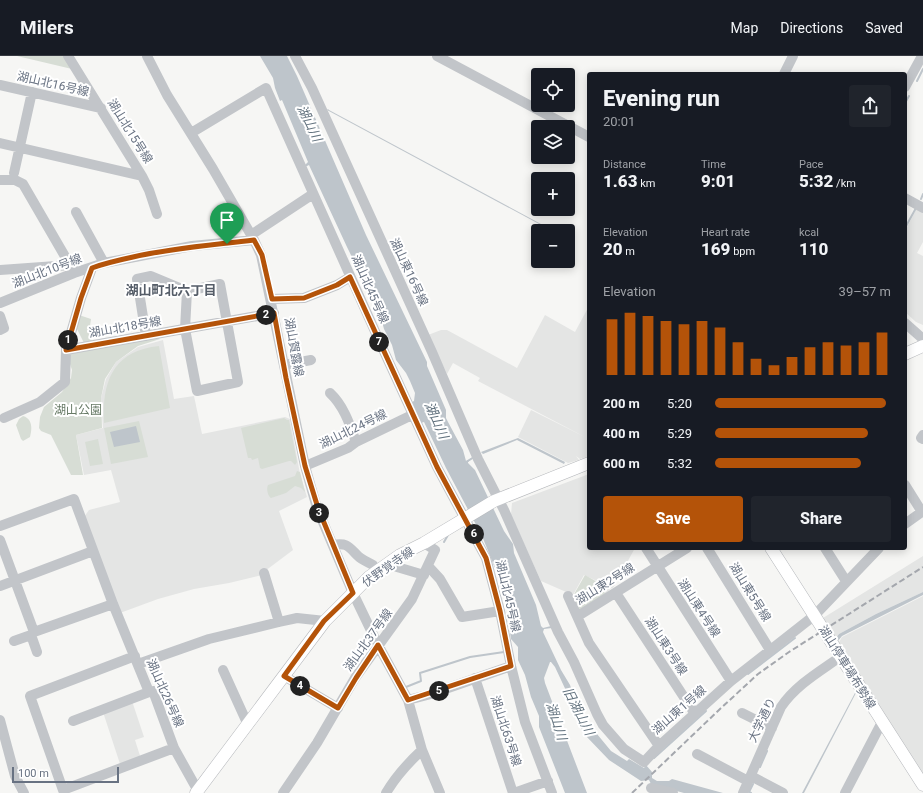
<!DOCTYPE html>
<html lang="en">
<head>
<meta charset="utf-8">
<style>
	body { margin:0; font-family:Roboto,"Noto Sans JP",sans-serif; background:#20242c; color:#f1f3f6; height:100vh; display:flex; flex-direction:column; font-size:15px; white-space:nowrap }
	* { box-sizing:border-box; margin:0 }
	p { font-size:13px; color:#9ea1a6 }
	.icon { flex:none; width:22px; height:22px; fill:none; stroke:currentColor; stroke-width:2; stroke-linecap:round; stroke-linejoin:round }
	.map { position:relative; flex:1; overflow:hidden }
	.sheet { position:absolute; left:587px; top:16px; width:320px; height:478px; display:flex; flex-direction:column; background:#171b24; border-radius:4px; box-shadow:0 2px 10px #0003 }
	.sheet>* { flex:none }
	.controls { position:absolute; left:531px; top:12px; display:grid; gap:8px }
	.controls a { display:grid; place-items:center; width:44px; height:44px; border-radius:4px; background:#171b24; box-shadow:0 2px 10px #0003; font-size:20px }
	.scale { position:absolute; left:12px; bottom:10px; width:107px; box-sizing:border-box; padding-left:4px; border:2px solid #687282; border-top:0; font-size:11px; line-height:14px; white-space:nowrap; color:#687282; -webkit-text-stroke:3px #fff; paint-order:stroke }
	.pin { position:absolute; display:grid; place-items:center; width:34px; height:34px; color:#fff; margin:-41px -17px; border-radius:50% 50% 50% 0; rotate:-45deg; box-shadow:0 0 4px #0007 }
	.pin .icon { rotate:45deg }
	.km { position:absolute; width:20px; height:20px; margin:-10px; border-radius:50%; background:#222; color:#fff; font-size:11px; line-height:20px; text-align:center }
	.round { display:grid; place-items:center; flex:none; width:42px; height:42px; border-radius:4px; background:#20242c }
	.headline { display:flex; align-items:center; justify-content:space-between; height:68px; padding:0 16px }
	h1 { font-size:22px; font-weight:800; line-height:30px }
	.stats { display:grid; grid-template-columns:repeat(3,1fr); gap:6px; height:68px; padding:4px 16px }
	.stats div { display:grid; align-content:center }
	.stats b { font-size:17px; font-weight:800 }
	.stats small { font-size:11px; font-weight:400 }
	.stats p { font-size:11px }
	.chart { height:112px; padding:8px 16px }
	.chart p { display:flex; justify-content:space-between }
	.chart svg { width:100%; height:72px; margin-top:4px; stroke:#b45309; stroke-width:6 }
	.action { display:flex; gap:8px; margin-top:auto; padding:8px 16px }
	.action a { flex:1; height:46px; border-radius:4px; background:#b45309; color:#fff; font-size:16px; font-weight:800; line-height:46px; text-align:center }
	.action a+a { background:#20242c; color:#f1f3f6 }
	ul { padding:0 16px; list-style:none; font-size:13px }
	li { display:grid; grid-template-columns:64px 48px 1fr; align-items:center; height:30px }
	li i { height:10px; border-radius:5px; background:#b45309 }
	header { display:flex; align-items:center; gap:24px; box-sizing:border-box; height:56px; padding:0 20px; background:#171b24; border-bottom:1px solid #363941 }
	header strong { font-size:19px }
	nav { display:flex; gap:22px; margin-inline-start:auto; font-size:14px }
	.map>svg:first-child { display:block }
</style>
</head>
<body>
<header>
<strong>Milers</strong>
<nav><a>Map</a><a>Directions</a><a>Saved</a></nav>
</header>
<div class="map">
<svg width="923" height="737" viewBox="0 0 923 737">
	<rect width="100%" height="100%" fill="#f6f6f4"/>
	<path fill="#e4e5e4" d="M 917,152 L 923,156 L 923,186 L 917,197 L 923,200 L 923,269 L 916,266 L 905,256 L 905,175 Z
		M 589,250 L 589,400 L 580,403 L 576,400 L 579,404 L 568,407 L 518,381 L 531,354 L 585,381 L 478,325 L 480,322 L 453,307 L 447,318 L 428,279 L 441,274 L 447,274 L 517,312 L 545,259 L 575,276 Z
		M 163,284 L 174,343 L 194,340 L 202,378 L 285,361 L 290,363 L 300,418 L 307,441 L 279,455 L 293,494 L 265,515 L 262,519 L 229,527 L 194,533 L 158,543 L 120,557 L 84,461 L 89,454 L 120,446 L 111,414 L 84,419 L 76,379 L 103,372 L 101,342 L 106,323 L 116,306 L 138,291 Z
		M 589,418 L 589,492 L 635,492 L 613,532 L 610,533 L 606,539 L 599,526 L 584,519 L 573,539 L 541,525 L 511,459 L 512,447 Z
		M 923,500 L 923,536 L 876,558 L 839,578 L 835,583 L 823,562 Z
		M 923,540 L 923,718 L 838,588 L 842,581 Z
		M 132,645 L 144,681 L 135,684 L 141,703 L 121,711 L 103,656 Z"/>
	<path fill="#d7ddd5" d="M 17,0 L 64,0 L 72,13 Z
		M 79,259 L 91,263 L 90,270 L 92,285 L 84,287 L 75,269 Z
		M 158,281 L 160,283 L 138,290 L 116,306 L 105,323 L 101,342 L 102,372 L 76,379 L 83,419 L 71,419 L 51,379 L 41,375 L 39,372 L 40,361 L 44,351 L 62,336 L 71,322 L 72,314 L 69,305 L 69,298 Z
		M 159,290 L 170,352 L 104,367 C 102,325 113,295 159,290 Z
		M 23,360 C 33,363 32,373 30,381 L 23,385 L 21,383 L 16,369 L 19,363 Z
		M 284,362 L 287,364 L 289,364 L 297,406 L 295,409 L 291,405 L 289,405 L 262,413 L 260,412 L 258,402 L 252,404 L 251,402 L 248,402 L 241,372 Z
		M 139,365 L 148,401 L 111,408 L 104,372 Z
		M 98,383 L 103,408 L 90,410 L 85,386 Z
		M 297,415 L 300,416 L 305,436 L 301,432 L 295,430 L 286,437 L 271,442 C 268,440 266,433 268,429 L 295,420 Z
		M 585,519 L 599,527 L 606,539 L 582,554 L 579,553 L 573,540 Z"/>
	<path fill="#bec5cb" d="M 260,0 L 287,0 L 297,20 L 366,179 L 427,306 L 427,310 L 446,354 L 446,362 L 448,366 L 463,394 L 466,405 L 470,404 L 475,401 L 468,406 L 468,407 L 475,414 L 504,475 L 513,488 L 514,497 L 536,549 L 541,570 L 543,572 L 551,570 L 552,572 L 544,573 L 543,576 L 561,614 L 570,629 L 579,654 L 597,678 L 611,695 L 627,705 L 629,703 L 644,712 L 646,709 L 652,716 L 652,722 L 657,725 L 669,725 L 672,723 L 723,737 L 684,737 L 651,728 L 649,724 L 641,725 L 609,704 L 585,679 L 572,656 L 569,641 L 555,611 L 551,606 L 550,606 L 544,622 L 545,627 L 587,737 L 565,737 L 539,671 L 539,660 L 531,641 L 525,619 L 518,604 L 518,591 L 511,583 L 509,570 L 509,552 L 501,527 L 482,480 L 446,412 L 424,366 L 421,367 L 412,346 L 414,345 L 415,337 L 410,325 L 406,317 L 396,304 L 392,289 L 384,273 L 380,258 L 347,191 L 309,109 L 305,111 L 304,110 L 308,106 L 282,44 L 280,45 L 275,32 L 273,22 Z
		M 328,53 L 329,54 L 554,175 L 552,175 L 327,54 Z
		M 136,370 L 140,386 L 114,391 L 110,376 Z
		M 518,382 L 565,406 L 564,408 L 517,384 L 483,398 L 481,396 Z
		M 923,536 L 923,539 L 842,580 L 838,585 L 835,583 L 839,578 L 876,558 Z
		M 856,635 L 857,635 L 804,737 L 802,737 Z"/>
	<g fill="none" stroke-linecap="round" stroke-linejoin="round">
		<path stroke="#bec5cb" stroke-width="2" d="M 917,25 L 923,13
			M 905,47 L 909,40
			M 921,143 L 923,138
			M 905,172 L 916,152
			M 466,406 L 474,401
			M 444,486 L 448,479
			M 748,618 L 795,582
			M 406,631 L 421,625 L 420,617 L 470,601 L 504,596
			M 654,702 L 706,655
			M 760,711 L 767,695
			M 751,737 L 749,736 L 753,728"/>
		<g stroke="#b6b8bc" stroke-width="13">
			<path id="major" d="M 905,298 L 923,290
				M 771,492 L 923,729
				M 196,737 L 325,565 L 369,521 L 400,499 L 424,487 L 494,445 L 589,407"/>
		</g>
		<path stroke="#c2c5c9" stroke-width="10" d="M 147,0 L 167,39 L 213,113 L 254,184 L 261,199 L 305,410 L 317,452 L 353,537 L 378,589 L 408,644 L 422,694 L 440,737
			M 295,0 L 312,32 L 432,296 L 478,403 L 504,454 L 558,576 L 574,606 L 597,658 L 603,669 L 624,693 L 644,706 L 659,690
			M 437,0 L 589,81
			M 784,18 L 793,0
			M 0,29 L 101,52
			M 905,31 L 922,0
			M 191,77 L 266,32 L 382,291 L 437,411 L 486,502 L 500,555 L 511,610 L 525,666 L 552,737
			M 0,87 L 142,120 L 68,0
			M 14,117 L 32,36
			M 142,120 L 149,134 L 157,158
			M 0,124 L 15,124 L 23,128 L 70,209 L 77,216
			M 905,142 L 923,152
			M 76,156 L 104,207
			M 251,179 L 313,138
			M 92,212 L 81,242 L 66,294 L 274,257
			M 0,214 L 70,209
			M 220,228 L 238,326 L 197,335 L 185,273 L 187,235 Z
			M 271,243 L 304,242 L 337,229 L 350,221
			M 0,247 L 74,217 L 104,207 L 192,190 L 254,184
			M 0,260 L 4,272 L 0,274
			M 905,267 L 923,283
			M 146,280 L 137,223 L 151,220 L 187,235
			M 284,309 L 311,304
			M 330,337 C 344,350 350,369 356,386
			M 4,362 L 40,346 L 65,326 L 66,294
			M 923,379 L 921,382 L 923,383
			M 305,410 L 348,392 L 356,386 L 412,359
			M 905,429 L 922,456
			M 905,468 L 923,455
			M 0,470 L 74,443 L 113,548 L 149,636 L 153,635 L 174,692 L 198,735
			M 0,484 L 34,576 L 113,548
			M 333,489 C 347,486 349,491 358,500 C 362,504 368,506 373,509
			M 646,492 L 731,625
			M 707,492 L 770,594
			M 825,492 L 846,525
			M 428,510 L 440,523 L 462,561 L 500,555
			M 397,511 L 424,519
			M 264,517 L 279,566
			M 0,530 L 93,495
			M 616,537 L 695,658
			M 568,540 L 589,587 L 659,690 L 731,625 L 815,559 L 879,492
			M 578,560 L 687,492
			M 34,576 L 31,579 L 37,596
			M 14,585 L 31,579
			M 135,600 L 30,640 L 63,734 L 174,692
			M 138,608 L 209,583 L 279,566 L 297,562 L 325,565
			M 223,614 L 248,669
			M 284,620 L 338,652
			M 475,622 L 513,737
			M 408,644 L 431,638 L 511,610
			M 742,657 L 772,672
			M 0,664 L 15,720 L 24,737
			M 73,665 L 149,636
			M 697,698 L 748,725
			M 751,720 L 783,737
			M 651,732 L 673,737
			M 283,737 L 317,687 L 355,622 L 412,543 L 435,494 L 424,487
			M 386,737 C 396,720 408,707 422,694
			M 514,737 L 548,725
			M 743,737 L 781,651 C 796,629 819,616 840,601
			M 845,737 L 882,666"/>
		<use href="#major" stroke="#fff" stroke-width="12"/>
		<path stroke="#a4a7ad" stroke-width="2" stroke-dasharray="6 3" stroke-linecap="butt" d="M 632,737 L 720,653 L 758,618 L 789,596 L 923,511"/>
	</g>
	<g fill="none" stroke-linecap="round" stroke-linejoin="round">
		<g stroke="#fff" stroke-width="8">
			<path id="route" d="M 254,184 L 262,199 L 272,243 L 304,242 L 337,229 L 350,221 L 437,411 L 486,502 L 500,555 L 511,610 L 408,644 L 378,589 L 356,622 L 338,652 L 284,620 L 324,565 L 353,537 L 318,452 L 305,410 L 286,322 L 274,257 L 66,294 L 81,242 L 92,212 C 105,207 119,204 133,201 C 173,192 214,189 254,184 Z"/>
		</g>
		<use href="#route" stroke="#b45309" stroke-width="5"/>
	</g>
	<g text-anchor="middle" stroke-width="4" stroke-linejoin="round" paint-order="stroke">
		<g font-size="12" fill="#687282" stroke="#fff">
			<text transform="translate(53 28) rotate(13)" y="4">湖山北16号線</text>
			<text transform="translate(130 75) rotate(58)" y="4">湖山北15号線</text>
			<text transform="translate(47 215) rotate(-21)" y="4">湖山北10号線</text>
			<text transform="translate(409 216) rotate(65)" y="4">湖山東16号線</text>
			<text transform="translate(370 233) rotate(66)" y="4">湖山北45号線</text>
			<text transform="translate(125 271) rotate(-10)" y="4">湖山北18号線</text>
			<text transform="translate(294 291) rotate(80)" y="4">湖山賀露線</text>
			<text transform="translate(353 373) rotate(-26)" y="4">湖山北24号線</text>
			<text transform="translate(388 511) rotate(-35)" y="4">伏野覚寺線</text>
			<text transform="translate(605 528) rotate(-32)" y="4">湖山東2号線</text>
			<text transform="translate(750 536) rotate(58)" y="4">湖山東5号線</text>
			<text transform="translate(508 540) rotate(77)" y="4">湖山北45号線</text>
			<text transform="translate(699 552) rotate(57)" y="4">湖山東4号線</text>
			<text transform="translate(368 584) rotate(-54)" y="4">湖山北37号線</text>
			<text transform="translate(666 590) rotate(57)" y="4">湖山東3号線</text>
			<text transform="translate(847 611) rotate(58)" y="4">湖山停車場布勢線</text>
			<text transform="translate(165 637) rotate(66)" y="4">湖山北26号線</text>
			<text transform="translate(679 654) rotate(-41)" y="4">湖山東1号線</text>
			<text transform="translate(762 664) rotate(-64)" y="4">大学通り</text>
			<text transform="translate(506 675) rotate(72)" y="4">湖山北63号線</text>
		</g>
		<g font-size="12" fill="#677a66" stroke="#fff">
			<text x="78" y="358">湖山公園</text>
		</g>
		<g font-size="13" font-style="italic" fill="#63737f" stroke="#fff">
			<text transform="translate(310 67) rotate(64)" y="5">湖山川</text>
			<text transform="translate(437 364) rotate(66)" y="5">湖山川</text>
			<text transform="translate(579 655) rotate(63)" y="5">旧湖山川</text>
			<text transform="translate(557 665) rotate(72)" y="5">湖山川</text>
		</g>
		<g font-size="13" font-weight="bold" fill="#555d68" stroke="#fff">
			<text x="171" y="239">湖山町北六丁目</text>
		</g>
	</g>
</svg>
<div class="controls">
<a><svg class="icon" aria-label="locate" viewBox="0 0 24 24"><circle cx="12" cy="12" r="6"/><path d="M12 2v4M12 18v4M2 12h4M18 12h4"/></svg></a>
<a><svg class="icon" aria-label="layers" viewBox="0 0 24 24"><path d="M12 4l9 5-9 5-9-5zM3 14l9 5 9-5"/></svg></a>
<a>+</a>
<a>−</a>
</div>
<div class="scale">100 m</div>
<div class="pin" style="left:227px;top:188px;background:#1e9e55"><svg class="icon" aria-label="arrive" viewBox="0 0 24 24"><path d="M6 21V4h12l-3 4 3 4H6"/></svg></div>
<b class="km" style="left:68px;top:284px">1</b>
<b class="km" style="left:266px;top:259px">2</b>
<b class="km" style="left:319px;top:457px">3</b>
<b class="km" style="left:300px;top:630px">4</b>
<b class="km" style="left:439px;top:635px">5</b>
<b class="km" style="left:474px;top:478px">6</b>
<b class="km" style="left:379px;top:286px">7</b>
<section class="sheet">
<div class="headline"><div><h1>Evening run</h1><p>20:01</p></div><a class="round"><svg class="icon" aria-label="share" viewBox="0 0 24 24"><path d="M12 15V3M7 8l5-5 5 5M5 13v7h14v-7"/></svg></a></div>
<div class="stats">
<div><p>Distance</p><b>1.63<small> km</small></b></div>
<div><p>Time</p><b>9:01</b></div>
<div><p>Pace</p><b>5:32<small> /km</small></b></div>
</div>
<div class="stats">
<div><p>Elevation</p><b>20<small> m</small></b></div>
<div><p>Heart rate</p><b>169<small> bpm</small></b></div>
<div><p>kcal</p><b>110</b></div>
</div>
<div class="chart"><p><span>Elevation</span>39–57 m</p>
<svg viewBox="0 0 160 44" preserveAspectRatio="none"><path d="M5 44V10M15 44V6M25 44V8M35 44V11M45 44V13M55 44V11M65 44V15M75 44V24M85 44V34M95 44V38M105 44V33M115 44V27M125 44V24M135 44V26M145 44V24M155 44V18"/></svg>
</div>
<ul>
<li><b>200 m</b>5:20<i style="width:97%"></i></li>
<li><b>400 m</b>5:29<i style="width:87%"></i></li>
<li><b>600 m</b>5:32<i style="width:83%"></i></li>
</ul>
<div class="action"><a>Save</a><a>Share</a></div>
</section>
</div>
</body>
</html>
